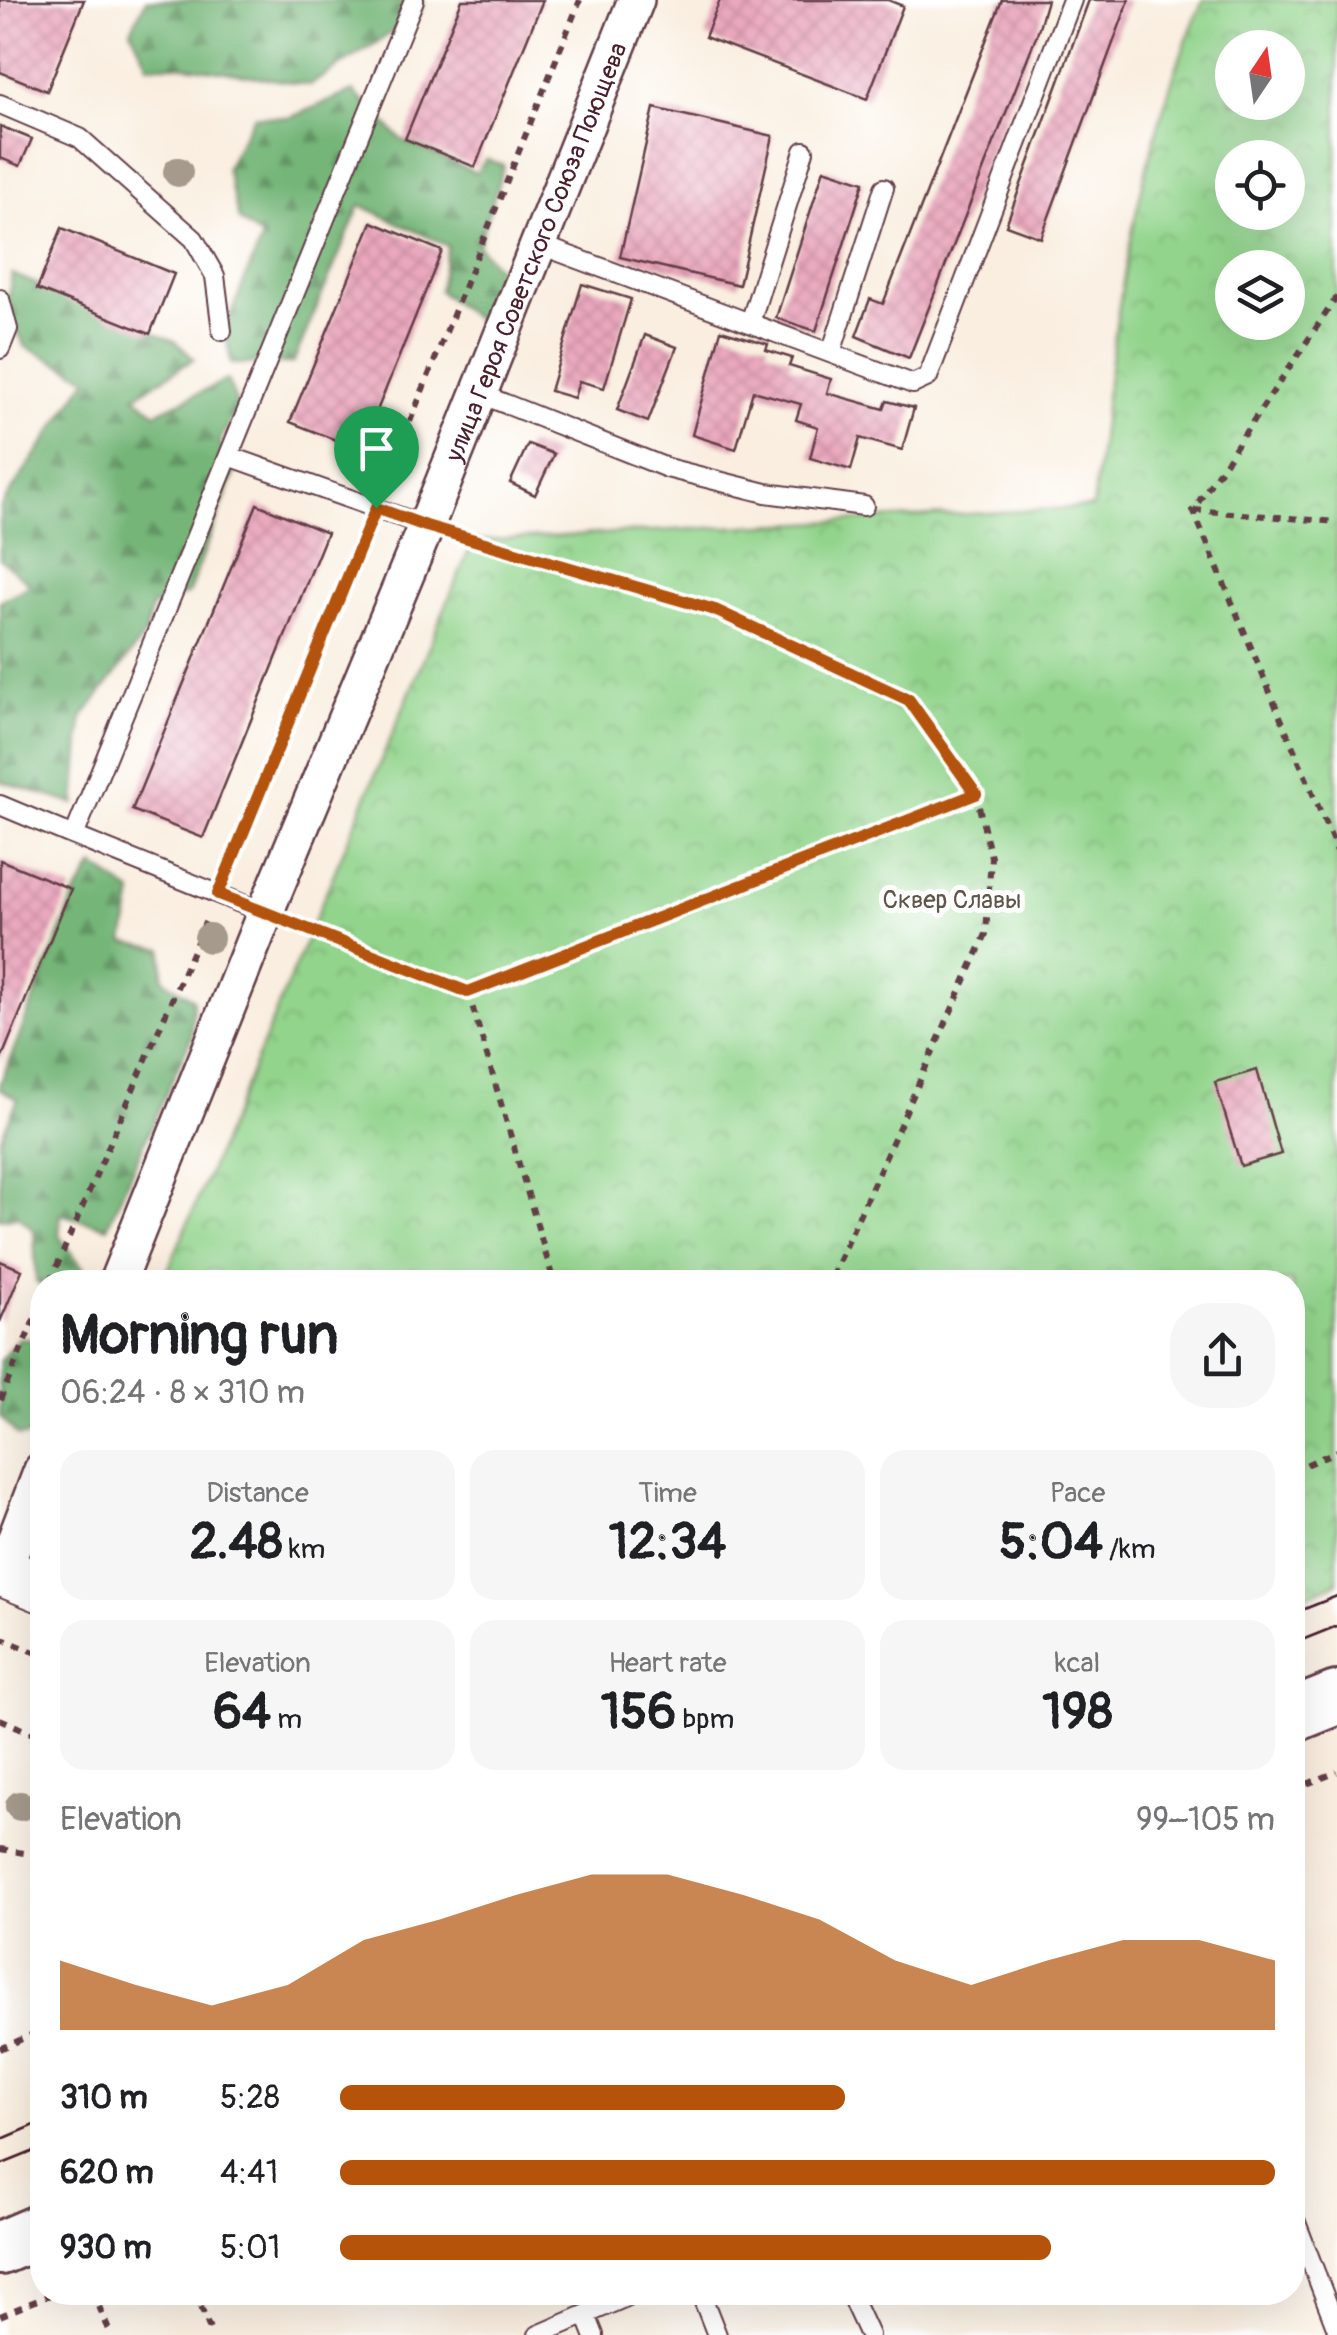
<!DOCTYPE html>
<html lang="en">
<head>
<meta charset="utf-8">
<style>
	body { margin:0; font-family:Pangolin,sans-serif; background:#f6f6f6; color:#202124; height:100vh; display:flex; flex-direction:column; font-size:38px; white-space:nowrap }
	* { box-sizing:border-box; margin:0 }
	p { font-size:32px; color:#757577 }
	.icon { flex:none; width:55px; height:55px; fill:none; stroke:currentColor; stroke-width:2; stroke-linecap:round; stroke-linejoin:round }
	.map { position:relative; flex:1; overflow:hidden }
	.drawer { position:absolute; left:30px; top:1270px; width:1275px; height:1035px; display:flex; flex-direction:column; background:#fff; border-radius:40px; box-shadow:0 10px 40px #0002 }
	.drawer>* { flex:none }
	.needle { width:65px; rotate:13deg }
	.tools { position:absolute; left:1215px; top:30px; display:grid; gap:20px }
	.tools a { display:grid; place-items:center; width:90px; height:90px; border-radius:50%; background:#fff; box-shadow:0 10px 40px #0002; font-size:50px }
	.pin { position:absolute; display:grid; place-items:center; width:85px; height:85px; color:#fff; margin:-102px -42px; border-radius:50% 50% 50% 0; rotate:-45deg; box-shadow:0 0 10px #0007 }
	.pin .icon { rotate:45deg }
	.round { display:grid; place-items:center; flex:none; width:105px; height:105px; border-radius:40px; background:#f6f6f6 }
	.head { display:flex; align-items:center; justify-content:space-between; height:170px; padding:0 30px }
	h1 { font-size:55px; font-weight:700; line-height:75px }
	.metrics { display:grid; grid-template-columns:repeat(3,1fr); gap:15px; height:170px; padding:10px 30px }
	.metrics div { display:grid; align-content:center; border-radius:25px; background:#f6f6f6; text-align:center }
	.metrics b { font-size:50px; font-weight:700 }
	.metrics small { font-size:28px; font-weight:400 }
	.metrics p { font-size:28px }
	.chart { height:280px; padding:20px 30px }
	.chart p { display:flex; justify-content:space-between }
	.chart svg { width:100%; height:180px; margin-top:10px; fill:#b45309; opacity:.7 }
	ul { padding:0 30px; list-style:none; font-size:32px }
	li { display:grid; grid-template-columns:160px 120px 1fr; align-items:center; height:75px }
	li i { height:25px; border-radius:12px; background:#b45309 }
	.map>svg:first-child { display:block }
</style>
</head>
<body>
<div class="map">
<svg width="1337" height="2335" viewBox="0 0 1337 2335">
	<defs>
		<pattern id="forest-firs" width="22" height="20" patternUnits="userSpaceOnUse" patternTransform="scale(2.5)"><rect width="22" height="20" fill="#75b678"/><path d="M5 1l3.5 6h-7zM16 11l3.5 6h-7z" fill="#629363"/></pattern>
		<pattern id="park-crowns" width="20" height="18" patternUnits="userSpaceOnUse" patternTransform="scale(2.5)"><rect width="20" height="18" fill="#92d48c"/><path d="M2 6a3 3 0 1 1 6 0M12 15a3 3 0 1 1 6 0" fill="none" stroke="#7fb679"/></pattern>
		<pattern id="building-cross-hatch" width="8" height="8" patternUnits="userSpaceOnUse" patternTransform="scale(2.5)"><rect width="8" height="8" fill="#eaa7bd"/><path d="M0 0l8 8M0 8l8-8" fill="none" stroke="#ca8fa3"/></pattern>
	</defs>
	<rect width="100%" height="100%" fill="#fff"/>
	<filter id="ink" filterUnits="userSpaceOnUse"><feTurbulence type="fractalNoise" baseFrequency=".01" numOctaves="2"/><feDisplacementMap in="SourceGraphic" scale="20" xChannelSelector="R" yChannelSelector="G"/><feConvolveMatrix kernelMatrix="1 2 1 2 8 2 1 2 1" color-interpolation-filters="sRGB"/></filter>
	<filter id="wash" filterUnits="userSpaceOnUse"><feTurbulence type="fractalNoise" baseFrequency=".0048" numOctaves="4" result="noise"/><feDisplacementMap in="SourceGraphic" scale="40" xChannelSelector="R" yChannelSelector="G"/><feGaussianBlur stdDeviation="2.25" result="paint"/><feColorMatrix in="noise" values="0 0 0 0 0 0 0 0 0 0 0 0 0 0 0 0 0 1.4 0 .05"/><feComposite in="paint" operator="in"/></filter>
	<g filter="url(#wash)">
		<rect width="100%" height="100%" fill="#f9eedf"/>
		<path fill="url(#forest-firs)" stroke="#606a52" stroke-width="2.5" d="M 146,0 L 424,0 L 418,16 L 310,85 L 180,65 L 148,65 L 131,30 Z
			M 353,91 L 402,140 L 476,173 L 486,159 L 504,166 L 478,245 L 499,270 L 482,324 L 439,291 L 448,246 L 360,205 L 293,363 L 231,364 L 225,328 L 262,238 L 239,220 L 226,168 L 254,116 L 289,118 Z
			M 12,274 L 175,341 L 194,359 L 135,396 L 156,413 L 227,380 L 239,408 L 219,441 L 234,475 L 188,594 L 152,606 L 145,635 L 82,718 L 75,804 L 0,781 L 0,601 L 31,585 L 0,559 L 0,508 L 88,378 L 26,347 L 6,310 Z
			M 94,866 L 133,893 L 124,942 L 163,949 L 163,979 L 193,999 L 191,1038 L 107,1227 L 61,1214 L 59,1236 L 87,1273 L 84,1282 L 42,1282 L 42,1286 L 36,1282 L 34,1230 L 18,1216 L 0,1219 L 0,1140 L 18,1099 L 0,1089 L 0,1084 L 76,893 Z
			M 19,1338 L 42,1341 L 42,1436 L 18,1436 L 0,1416 L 0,1361 Z"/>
		<path fill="url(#park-crowns)" stroke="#6e7a5c" stroke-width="2.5" fill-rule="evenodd" d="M 1203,0 L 1337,0 L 1337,1583 L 1293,1601 L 1292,1282 L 163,1282 L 473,541 L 1093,507 C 1113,332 1132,163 1203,0 ZM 1232,48 L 1288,48 L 1288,102 L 1232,102 ZM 1232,158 L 1288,158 L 1288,212 L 1232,212 ZM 1232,268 L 1288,268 L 1288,322 L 1232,322 Z"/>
		<g id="blocks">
			<path fill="url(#building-cross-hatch)" d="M 0,0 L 84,0 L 47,91 L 0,72 Z
				M 462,0 L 543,0 L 475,167 L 405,139 Z
				M 720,0 L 888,0 L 903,6 L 867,99 L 705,37 Z
				M 1002,0 L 1047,0 L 1037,34 L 909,358 L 856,336 L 870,299 L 883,304 Z
				M 1089,0 L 1129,0 L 1041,238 L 1006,225 Z
				M 654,108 L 773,136 L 739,285 L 620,257 Z
				M 0,126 L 32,139 L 20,166 L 0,158 Z
				M 824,169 L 864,182 L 816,331 L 776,318 Z
				M 372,222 L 442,251 L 361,450 L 290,422 Z
				M 62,228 L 174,274 L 150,334 L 37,289 Z
				M 582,284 L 631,299 L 604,388 L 579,381 L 574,398 L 550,391 Z
				M 721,330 L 768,344 L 766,350 L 792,358 L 789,366 L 831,379 L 827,393 L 884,409 L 887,401 L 914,408 L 902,450 L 860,438 L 851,470 L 810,458 L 818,427 L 796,420 L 801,404 L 753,391 L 736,449 L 692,435 Z
				M 645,335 L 677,347 L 648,422 L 617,410 Z
				M 528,444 L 554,454 L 535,495 L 510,483 Z
				M 257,504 L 327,533 L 203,838 L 132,810 Z
				M 0,860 L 71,889 L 0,1062 Z
				M 1257,1070 L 1281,1154 L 1241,1166 L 1215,1082 Z
				M 0,1261 L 22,1270 L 0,1322 Z"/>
		</g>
	</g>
	<g filter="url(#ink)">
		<use href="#blocks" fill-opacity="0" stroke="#643e46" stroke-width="2.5"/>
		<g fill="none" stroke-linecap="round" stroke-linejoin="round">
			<g stroke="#643e46" stroke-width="22">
				<path id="lane" d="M 0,104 L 80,138 L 194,239 L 215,276 L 222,331
					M 538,244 L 913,384 L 928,377 L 1072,0
					M 0,299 L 8,329 L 0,349
					M 750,323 L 804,151
					M 831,353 L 884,188
					M 478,393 L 667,468 L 766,493 L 864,506
					M 229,456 L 426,526
					M 0,805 L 74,836
					M 265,913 L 74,836 L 414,0
					M 1292,2212 L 1337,2329
					M 700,2292 L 717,2335
					M 849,2292 L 869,2335
					M 586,2315 L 594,2335
					M 538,2335 L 638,2292"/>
			</g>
			<g stroke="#643e46" stroke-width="40">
				<g id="street">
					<path id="s1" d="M 117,1282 L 265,913 L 426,526 L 636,0"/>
					<path d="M 3,1572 L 42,1470"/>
				</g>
			</g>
			<g stroke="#643e46" stroke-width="52">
				<path id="secondary" d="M 0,1571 L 42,1588"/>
			</g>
			<g stroke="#643e46" stroke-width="58">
				<path id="primary" d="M 1292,1716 L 1337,1698
					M 0,2248 L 42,2230"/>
			</g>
			<path stroke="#643e46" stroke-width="6" stroke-dasharray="8 8" stroke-linecap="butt" d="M 1337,297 L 1193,510 L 1337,851
				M 386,481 L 580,0
				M 1194,510 L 1337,522
				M 460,536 L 715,610 L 909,700 L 976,794 L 991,857 L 986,934 L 829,1282
				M 227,870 L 365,535
				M 297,925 L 468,992 L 976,794
				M 468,992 L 554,1282
				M 50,1282 L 207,918
				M 0,1400 L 42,1301
				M 1292,1471 L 1337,1451
				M 0,1638 L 42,1655
				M 0,1719 L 42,1738
				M 1292,1790 L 1337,1772
				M 0,1849 L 42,1856
				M 0,2049 L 42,2030
				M 93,2292 L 111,2335
				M 195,2292 L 212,2335
				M 0,2316 L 57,2292"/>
			<use href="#lane" stroke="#fff" stroke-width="18"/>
			<use href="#street" stroke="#fff" stroke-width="35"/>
			<use href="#secondary" stroke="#fff" stroke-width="48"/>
			<use href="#primary" stroke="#fff" stroke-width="52"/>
			<path stroke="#4a1f2b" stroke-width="2.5" d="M 1292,1614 L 1337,1596
				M 1292,1644 L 1337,1626
				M 0,2140 L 42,2122
				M 0,2165 L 42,2148"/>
		</g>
		<g fill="#a59a8c">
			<circle cx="178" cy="172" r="15"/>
			<circle cx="209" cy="938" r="15"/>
			<circle cx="20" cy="1806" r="15"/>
		</g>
	</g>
	<g fill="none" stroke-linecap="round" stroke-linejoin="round" filter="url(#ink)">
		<g stroke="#fff" stroke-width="20">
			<path id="route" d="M 376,508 L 426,526 L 715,610 L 909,700 L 976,794 L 468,992 L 218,894 Z"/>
		</g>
		<use href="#route" stroke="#b45309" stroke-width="12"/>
	</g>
	<g text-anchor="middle" stroke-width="10" stroke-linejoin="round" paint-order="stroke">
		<g font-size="25" fill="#4a1f2b" stroke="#fff">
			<text dy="9" stroke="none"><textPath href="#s1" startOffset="1112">улица Героя Советского Союза Поющева</textPath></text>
		</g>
		<g font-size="25" fill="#605548" stroke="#fff">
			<text x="952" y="908">Сквер Славы</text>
		</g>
	</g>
</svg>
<div class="tools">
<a><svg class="needle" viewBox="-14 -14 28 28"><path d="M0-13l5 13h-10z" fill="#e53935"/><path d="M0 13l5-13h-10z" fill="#757577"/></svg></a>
<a><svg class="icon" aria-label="locate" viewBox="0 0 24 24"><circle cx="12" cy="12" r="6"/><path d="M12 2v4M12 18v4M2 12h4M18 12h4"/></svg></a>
<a><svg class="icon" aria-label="layers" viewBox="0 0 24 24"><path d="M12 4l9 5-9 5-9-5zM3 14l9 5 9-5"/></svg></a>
</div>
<div class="pin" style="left:376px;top:508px;background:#1e9e55"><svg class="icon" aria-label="arrive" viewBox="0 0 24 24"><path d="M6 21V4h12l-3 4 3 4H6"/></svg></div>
<section class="drawer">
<div class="head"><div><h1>Morning run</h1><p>06:24 · 8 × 310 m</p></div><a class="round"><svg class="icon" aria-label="share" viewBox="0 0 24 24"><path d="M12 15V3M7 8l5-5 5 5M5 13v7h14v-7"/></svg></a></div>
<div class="metrics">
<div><p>Distance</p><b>2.48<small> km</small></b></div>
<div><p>Time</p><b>12:34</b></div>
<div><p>Pace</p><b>5:04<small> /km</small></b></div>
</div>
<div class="metrics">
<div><p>Elevation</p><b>64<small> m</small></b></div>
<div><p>Heart rate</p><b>156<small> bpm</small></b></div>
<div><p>kcal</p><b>198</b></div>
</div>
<div class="chart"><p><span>Elevation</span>99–105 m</p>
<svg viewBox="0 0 160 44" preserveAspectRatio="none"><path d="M0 44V27L10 33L20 38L30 33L40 22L50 17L60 11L70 6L80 6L90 11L100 17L110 27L120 33L130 27L140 22L150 22L160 27V44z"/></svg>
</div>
<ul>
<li><b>310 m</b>5:28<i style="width:54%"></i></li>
<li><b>620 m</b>4:41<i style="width:100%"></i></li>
<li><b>930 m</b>5:01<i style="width:76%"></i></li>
</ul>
</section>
</div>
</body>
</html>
